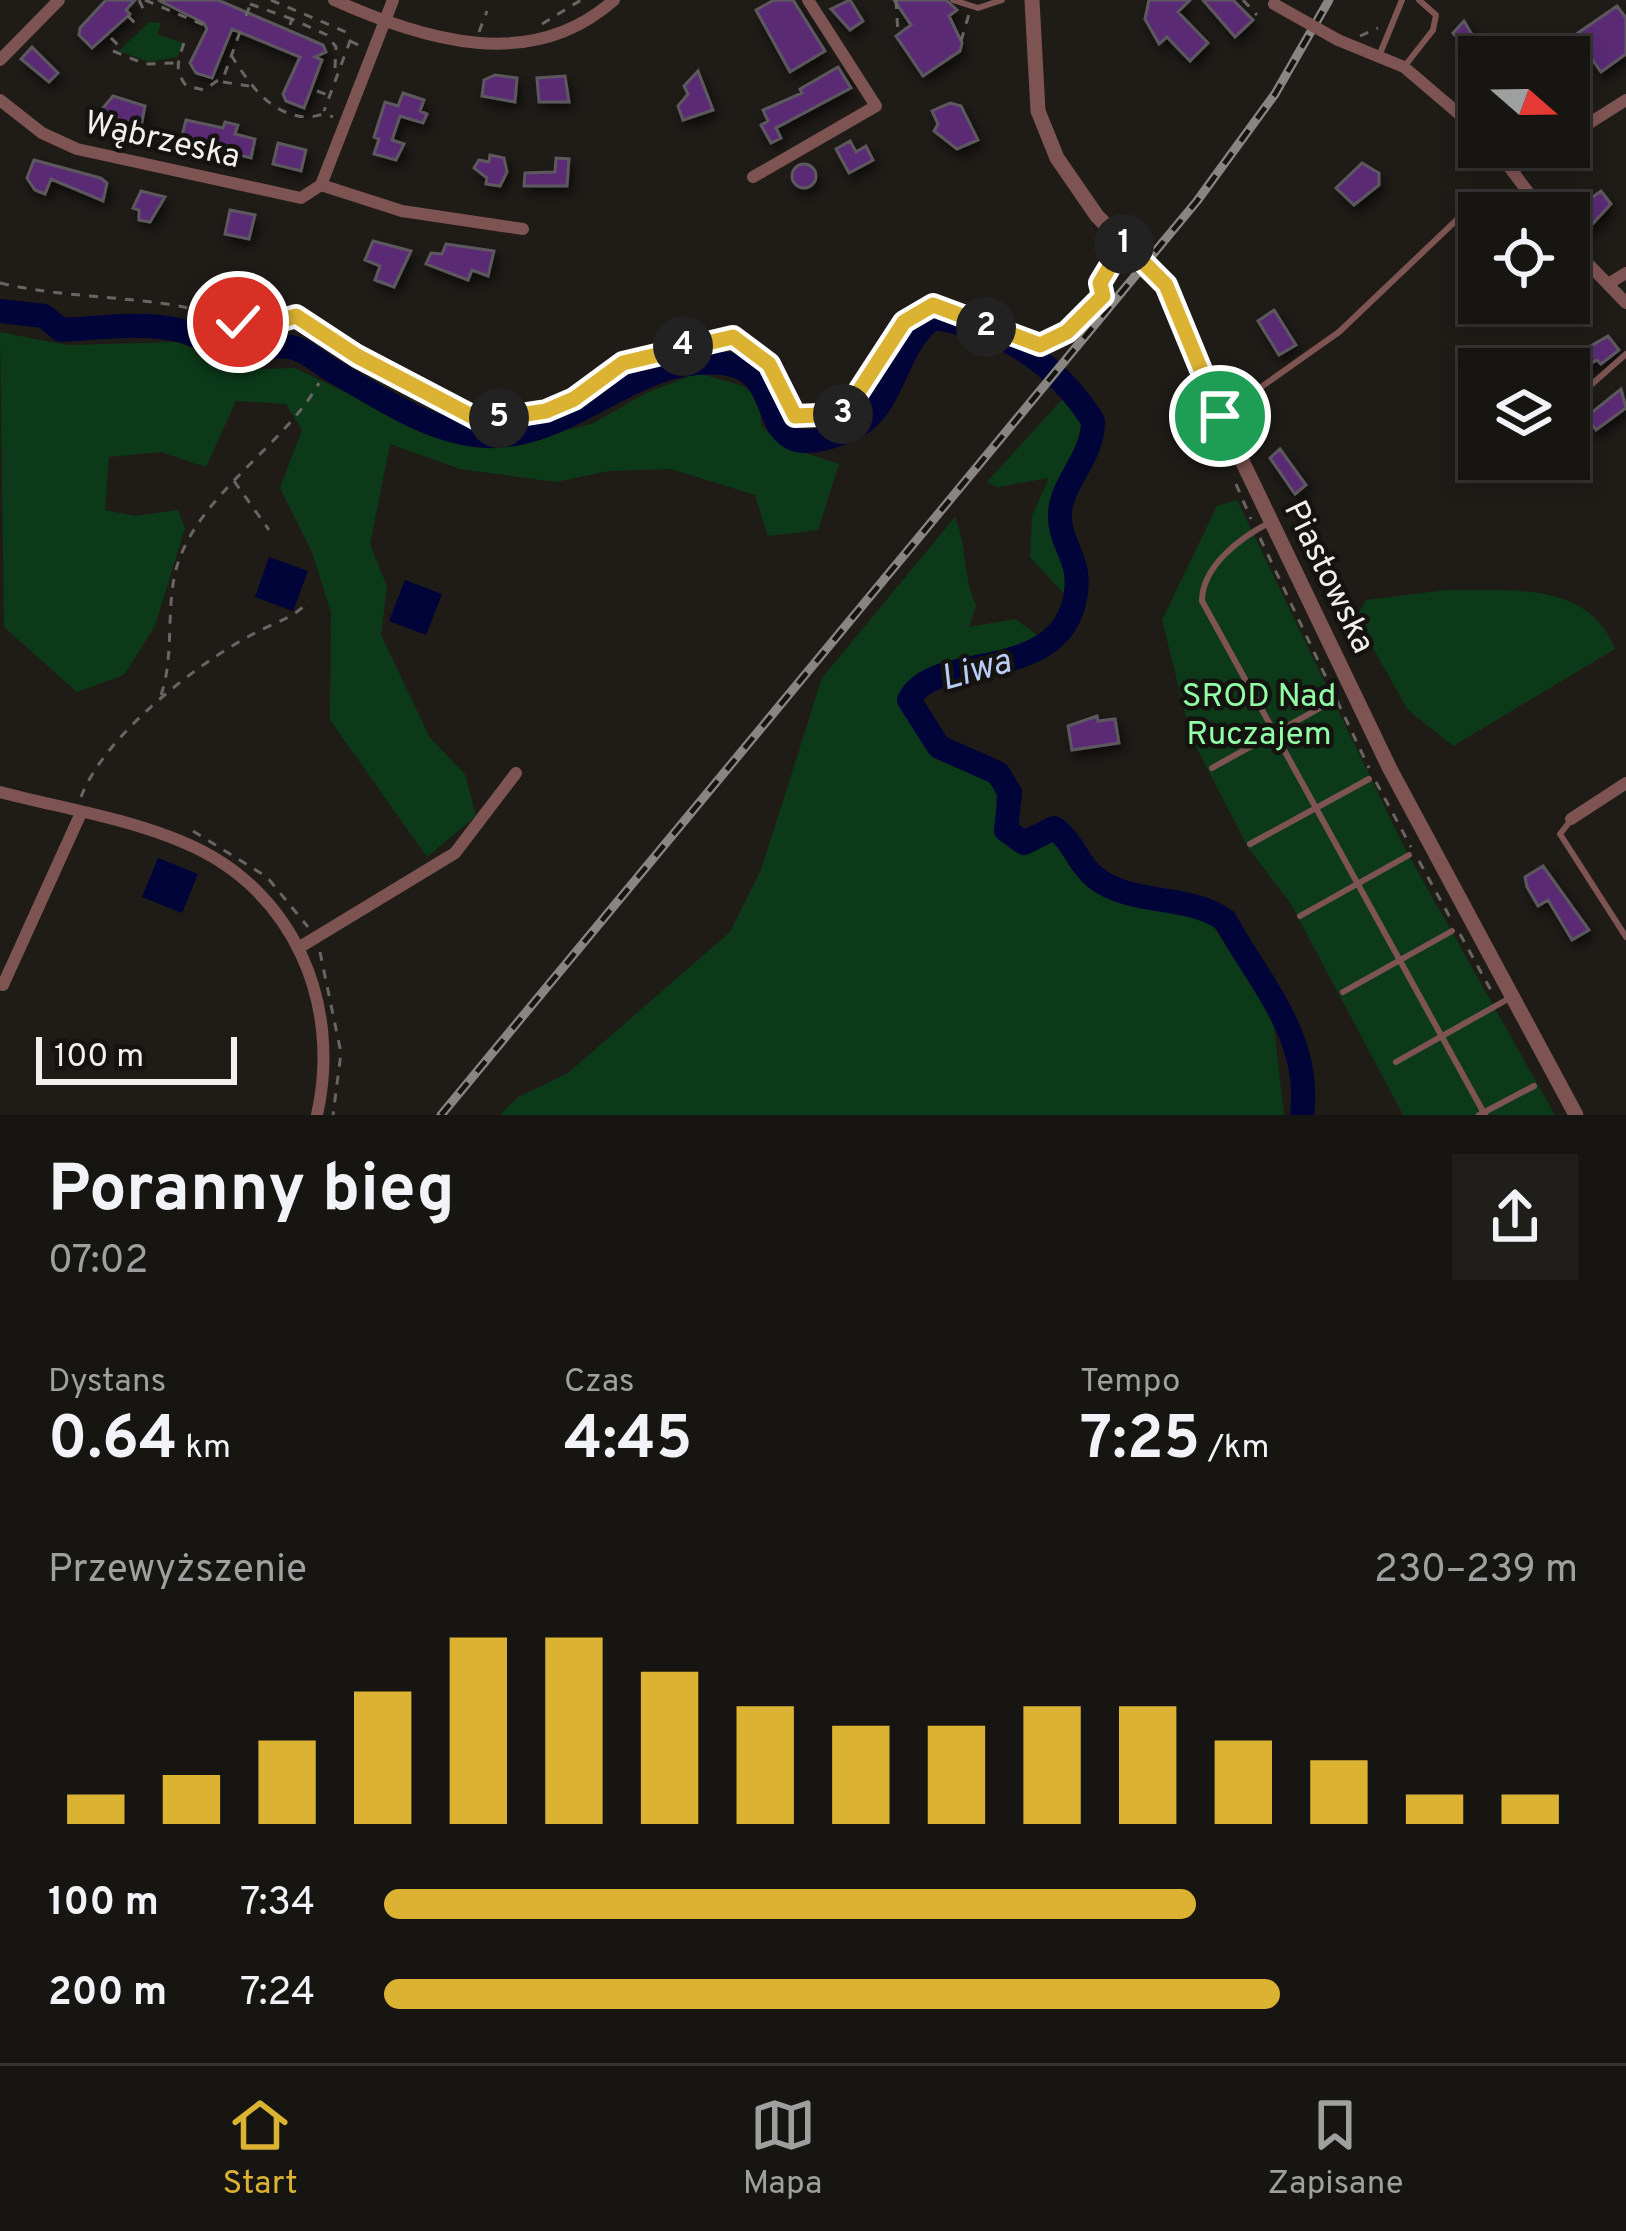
<!DOCTYPE html>
<html lang="pl">
<head>
<meta charset="utf-8">
<style>
	body { margin:0; font-family:Overpass,sans-serif; background:#201e1b; color:#f1f3f6; height:100vh; display:flex; flex-direction:column; font-size:45px; white-space:nowrap }
	* { box-sizing:border-box; margin:0 }
	p { font-size:39px; color:#9e9f9f }
	.icon { flex:none; width:66px; height:66px; fill:none; stroke:currentColor; stroke-width:2; stroke-linecap:round; stroke-linejoin:round }
	.map { position:relative; height:1115px; overflow:hidden }
	.drawer { display:flex; flex-direction:column; background:#171512; flex:1 }
	.drawer>* { flex:none }
	.needle { width:78px; rotate:110deg }
	.controls { position:absolute; left:1458px; top:36px; display:grid; gap:24px }
	.controls a { display:grid; place-items:center; width:132px; height:132px; border-radius:0px; background:#171512; box-shadow:0 6px 18px #0003,0 0 0 3px #363432; font-size:60px }
	.scale { position:absolute; left:36px; bottom:30px; width:201px; box-sizing:border-box; padding-left:12px; border:6px solid #f1f0ed; border-top:0; font-size:33px; line-height:42px; white-space:nowrap; color:#f1f0ed; -webkit-text-stroke:9px #15130f; paint-order:stroke }
	.pin { position:absolute; display:grid; place-items:center; width:102px; height:102px; color:#fff; margin:-51px; border:6px solid #fff; border-radius:50%; box-shadow:0 3px 12px #0007 }
	.km { position:absolute; width:60px; height:60px; margin:-30px; border-radius:50%; background:#222; color:#fff; font-size:33px; line-height:60px; text-align:center }
	.round { display:grid; place-items:center; flex:none; width:126px; height:126px; border-radius:0px; background:#201e1b }
	.summary { display:flex; align-items:center; justify-content:space-between; height:204px; padding:0 48px }
	h1 { font-size:66px; font-weight:700; line-height:90px }
	.stats { display:grid; grid-template-columns:repeat(3,1fr); gap:18px; height:204px; padding:12px 48px }
	.stats div { display:grid; align-content:center }
	.stats b { font-size:60px; font-weight:700 }
	.stats small { font-size:33px; font-weight:400 }
	.stats p { font-size:33px }
	.chart { height:336px; padding:24px 48px }
	.chart p { display:flex; justify-content:space-between }
	.chart svg { width:100%; height:216px; margin-top:12px; stroke:#dcb233; stroke-width:6 }
	ul { padding:0 48px; list-style:none; font-size:39px }
	li { display:grid; grid-template-columns:192px 144px 1fr; align-items:center; height:90px }
	li i { height:30px; border-radius:15px; background:#dcb233 }
	.tabs { display:flex; justify-content:space-around; align-items:center; height:168px; border-top:3px solid #363432; background:#171512; font-size:33px; color:#9e9f9f }
	.tabs a { display:grid; justify-items:center; gap:6px }
	.tabs .on { color:#dcb233 }
	.map>svg:first-child { display:block }
</style>
</head>
<body>
<div class="map">
<svg width="1626" height="1115" viewBox="0 0 1626 1115">
	<defs>
		<filter id="shadow"><feDropShadow dx="3.5" dy="6" stdDeviation="6" flood-color="#0009"/></filter>
	</defs>
	<rect width="100%" height="100%" fill="#1f1c18"/>
	<path fill="#0c3a19" d="M 149,22 L 161,23 L 157,34 L 183,43 L 177,57 L 149,62 L 119,51 Z
		M 0,332 L 67,345 L 177,342 L 213,357 L 265,369 L 295,368 L 413,425 L 483,442 L 518,442 L 592,424 L 646,393 L 698,373 L 743,386 L 760,400 L 761,425 L 781,445 L 839,464 L 818,530 L 768,536 L 755,495 L 671,469 L 609,471 L 556,482 L 460,469 L 390,444 L 370,544 L 387,587 L 381,635 L 430,738 L 465,774 L 476,816 L 427,857 L 330,720 L 331,613 L 312,552 L 280,488 L 302,430 L 286,404 L 236,401 L 206,467 L 161,452 L 109,457 L 105,510 L 135,516 L 178,510 L 185,528 L 155,626 L 124,675 L 77,692 L 4,627 Z
		M 1065,396 L 1083,423 L 1074,469 L 1055,498 L 1052,533 L 1069,569 L 1066,596 L 1030,557 L 1032,516 L 1049,478 L 997,487 L 987,482 Z
		M 1237,500 L 1404,847 L 1555,1115 L 1403,1115 L 1291,904 L 1249,849 L 1191,737 L 1162,620 L 1217,506 Z
		M 955,517 C 968,549 962,574 976,605 L 969,627 L 1015,619 L 1040,637 L 983,661 L 937,664 L 904,689 L 901,706 L 935,752 L 995,783 L 998,835 L 1025,852 L 1048,836 L 1093,890 L 1211,923 L 1273,1019 L 1284,1115 L 500,1115 L 518,1097 L 568,1073 L 730,932 L 761,870 L 822,678 Z
		M 1447,590 C 1507,591 1589,580 1615,649 L 1453,746 L 1408,710 L 1356,618 L 1366,600 Z"/>
	<path fill="#000438" d="M 269,557 L 308,571 L 293,611 L 255,597 Z
		M 405,580 L 442,594 L 426,635 L 389,621 Z
		M 158,858 L 198,874 L 182,913 L 142,897 Z"/>
	<g fill="none" stroke-linecap="round" stroke-linejoin="round">
		<path stroke="#000438" stroke-width="24" d="M 0,311 L 44,316 L 61,330 C 119,327 177,315 227,352 C 249,354 269,344 290,347 C 305,349 317,361 330,369 C 379,397 438,439 497,436 C 581,432 641,350 728,364 C 794,375 747,474 849,430 C 897,410 892,348 933,318 C 1002,327 1056,363 1093,421 C 1093,459 1060,483 1060,515 C 1059,547 1085,560 1074,603 C 1053,685 934,650 909,700 L 939,747 L 998,773 L 1010,793 L 1006,830 L 1024,843 L 1054,828 C 1073,840 1078,865 1097,879 C 1135,906 1188,894 1225,920 C 1261,985 1312,1038 1302,1115"/>
	</g>
	<path fill="#5a2c75" stroke="#5b585d" stroke-width="3" filter="url(#shadow)" d="M 106,0 L 135,0 L 126,10 L 130,14 L 92,48 L 79,35 L 80,28 Z
		M 158,0 L 218,0 L 323,45 L 326,52 L 315,57 L 322,60 L 304,108 L 286,101 L 283,94 L 300,57 L 232,29 L 212,78 L 196,73 L 190,63 L 207,29 L 204,23 Z
		M 774,0 L 793,0 L 825,51 L 790,72 L 756,10 Z
		M 850,0 L 863,21 L 850,30 L 831,9 Z
		M 894,0 L 946,0 L 957,10 L 949,16 L 962,43 L 960,51 L 923,76 L 896,36 L 911,25 Z
		M 1149,0 L 1190,0 L 1178,12 L 1208,43 L 1190,61 L 1167,37 L 1159,44 L 1145,19 Z
		M 1203,0 L 1233,0 L 1253,20 L 1235,37 Z
		M 1617,6 L 1626,18 L 1626,54 L 1601,72 L 1575,35 Z
		M 1464,21 L 1471,33 L 1497,57 L 1479,57 L 1470,69 L 1460,59 L 1469,50 L 1453,33 Z
		M 32,47 L 58,73 L 49,82 L 21,59 Z
		M 838,67 L 851,88 L 776,128 L 781,138 L 771,143 L 761,125 L 768,121 L 763,110 L 802,93 L 800,89 Z
		M 698,71 L 713,110 L 683,120 L 678,106 L 688,94 L 684,86 Z
		M 495,75 L 517,78 L 515,102 L 482,96 L 484,80 Z
		M 565,76 L 569,102 L 539,102 L 537,78 Z
		M 403,93 L 424,100 L 420,111 L 427,114 L 423,123 L 400,116 L 392,140 L 404,144 L 396,160 L 374,154 L 379,139 L 374,137 L 385,102 L 398,106 Z
		M 113,96 L 145,106 L 141,127 L 101,124 L 102,109 Z
		M 950,103 L 961,106 L 978,140 L 957,149 L 934,131 L 938,124 L 932,111 Z
		M 186,120 L 223,128 L 225,122 L 238,125 L 235,134 L 255,139 L 251,158 L 181,140 Z
		M 850,141 L 856,152 L 866,146 L 873,160 L 849,173 L 836,149 Z
		M 278,143 L 306,150 L 301,171 L 273,164 Z
		M 490,155 L 504,158 L 507,172 L 500,186 L 486,184 L 487,178 L 474,168 L 479,160 L 489,162 Z
		M 556,158 L 569,159 L 567,186 L 524,186 L 525,173 L 555,172 Z
		M 34,160 L 101,178 L 107,183 L 103,201 L 51,179 L 45,194 L 35,190 L 27,178 Z
		M 1362,163 L 1379,173 L 1379,185 L 1354,205 L 1336,188 Z
		M792 176a12 12 0 1 1 24 0a12 12 0 1 1-24 0Z
		M 141,191 L 165,197 L 150,222 L 139,220 L 139,210 L 133,208 Z
		M 1601,191 L 1611,204 L 1584,233 L 1570,213 Z
		M 230,210 L 255,215 L 249,239 L 225,234 Z
		M 373,241 L 411,251 L 394,287 L 375,280 L 380,266 L 365,260 Z
		M 446,244 L 494,251 L 488,276 L 472,270 L 468,280 L 426,264 L 431,253 L 442,254 Z
		M 1274,310 L 1296,345 L 1279,355 L 1258,321 Z
		M 1608,336 L 1619,350 L 1601,364 L 1597,360 L 1569,376 L 1569,369 L 1551,369 Z
		M 1621,389 L 1626,408 L 1596,430 L 1586,417 Z
		M 1280,449 L 1306,485 L 1295,494 L 1270,458 Z
		M 1097,716 L 1098,721 L 1115,719 L 1119,743 L 1072,750 L 1068,726 Z
		M 1543,866 L 1589,930 L 1572,940 L 1548,900 L 1538,906 L 1527,887 L 1525,877 Z"/>
	<g fill="none" stroke-linecap="round" stroke-linejoin="round">
		<path stroke="#686662" stroke-width="3" stroke-dasharray="9 9" stroke-linecap="butt" d="M 139,0 L 146,15
			M 145,0 L 204,25
			M 271,0 L 346,32 L 350,41 L 324,111
			M 896,0 L 898,34
			M 1243,0 L 1257,15
			M 250,4 L 292,19 L 295,12
			M 128,16 L 136,24
			M 246,16 L 252,0
			M 542,24 L 581,0
			M 290,25 L 292,19 L 327,35 L 336,47 L 335,68
			M 479,32 L 487,11
			M 1360,36 L 1378,28
			M 111,38 L 118,45
			M 350,41 L 363,47
			M 961,41 L 969,14
			M 184,43 C 178,61 174,69 186,86 L 204,90 L 224,76 L 241,29
			M 113,51 L 145,64 L 176,63
			M 231,55 C 249,83 269,114 305,117 C 318,118 320,111 333,117
			M 223,82 L 249,86
			M 317,91 L 328,95
			M 1473,209 L 1516,196
			M 0,283 C 56,296 111,296 167,304 C 214,311 248,330 295,316 L 357,356 L 481,421 L 546,411 L 574,399 L 623,363 L 733,337 L 769,364 L 795,415 L 844,414 L 905,322 L 933,306 L 1040,345 L 1067,332 L 1103,296 L 1100,283 L 1117,254
			M 234,481 L 269,530
			M 1236,484 L 1251,519
			M 1260,538 L 1369,768
			M 161,695 C 175,655 165,607 177,566 C 199,494 284,446 319,383
			M 1376,782 L 1411,847
			M 81,797 C 104,736 197,663 255,633 C 277,621 291,620 309,601
			M 193,831 L 267,877 L 308,927
			M 1419,861 L 1452,921
			M 1460,934 L 1493,994
			M 320,952 L 341,1053 L 333,1115"/>
		<path stroke="#7e5452" stroke-width="6" d="M 953,0 L 978,8 L 1002,0
			M 1379,56 L 1402,0
			M 1404,67 L 1433,30 L 1436,15 L 1419,0
			M 1574,400 L 1626,354
			M 1223,414 L 1339,332 L 1466,211
			M 1271,522 C 1241,537 1202,566 1202,601 L 1485,1115
			M 1212,768 L 1327,704
			M 1571,820 L 1560,834 L 1626,937
			M 1250,844 L 1369,779
			M 1300,916 L 1409,855
			M 1343,992 L 1452,931
			M 1396,1062 L 1508,999
			M 1479,1115 L 1534,1086"/>
		<path stroke="#7e5452" stroke-width="12" d="M 334,0 C 425,40 531,74 614,0
			M 1338,40 L 1404,67 L 1479,131
			M 0,60 L 59,0
			M 0,100 L 42,133 L 77,149 L 301,198 L 321,185 L 393,0
			M 1569,136 L 1626,100
			M 1494,147 L 1544,213
			M 1515,168 L 1551,147
			M 753,177 L 876,106 L 808,0
			M 321,185 L 402,211 L 523,229
			M 1569,244 L 1626,303
			M 1608,284 L 1626,273
			M 0,792 C 61,808 127,818 185,843 C 294,889 342,1004 317,1115
			M 1571,819 L 1626,783
			M 300,947 L 455,853 L 516,773
			M 3,985 L 81,813"/>
		<path stroke="#7e5452" stroke-width="15" d="M 1032,0 L 1038,111 L 1057,158 L 1097,216 L 1166,285 L 1222,419 L 1390,769 L 1576,1115"/>
		<g stroke="#888683" stroke-width="9">
			<path id="rail" d="M 441,1115 L 1197,201 L 1275,94 L 1329,0"/>
		</g>
		<use href="#rail" stroke="#15130f" stroke-width="4.5" stroke-dasharray="14" stroke-linecap="butt"/>
		<path stroke="#7e5452" stroke-width="12" d="M 1274,4 L 1338,40"/>
	</g>
	<g fill="none" stroke-linecap="round" stroke-linejoin="round">
		<g stroke="#fff" stroke-width="24">
			<path id="route" d="M 238,322 L 266,325 L 296,316 L 357,356 L 481,421 L 546,411 L 574,399 L 623,363 L 733,337 L 769,364 L 795,416 L 844,414 L 904,322 L 933,305 L 1040,345 L 1067,332 L 1103,296 L 1100,283 L 1124,243 L 1166,285 L 1220,416"/>
		</g>
		<use href="#route" stroke="#dcb233" stroke-width="15"/>
	</g>
	<g text-anchor="middle" stroke-width="9" stroke-linejoin="round" paint-order="stroke">
		<g font-size="33" fill="#f1f0ed" stroke="#15130f">
			<text transform="translate(163 138) rotate(13)" y="12">Wąbrzeska</text>
			<text transform="translate(1331 576) rotate(64)" y="12">Piastowska</text>
		</g>
		<g font-size="33" fill="#92fea7" stroke="#15130f">
			<text x="1259" y="706">SROD Nad<tspan x="1259" dy="38">Ruczajem</tspan></text>
		</g>
		<g font-size="36" font-style="italic" fill="#b8ccf6" stroke="#15130f">
			<text transform="translate(975 668) rotate(-16)" y="13">Liwa</text>
		</g>
	</g>
</svg>
<div class="controls">
<a><svg class="needle" viewBox="-14 -14 28 28"><path d="M0-13l5 13h-10z" fill="#e53935"/><path d="M0 13l5-13h-10z" fill="#9e9f9f"/></svg></a>
<a><svg class="icon" aria-label="locate" viewBox="0 0 24 24"><circle cx="12" cy="12" r="6"/><path d="M12 2v4M12 18v4M2 12h4M18 12h4"/></svg></a>
<a><svg class="icon" aria-label="layers" viewBox="0 0 24 24"><path d="M12 4l9 5-9 5-9-5zM3 14l9 5 9-5"/></svg></a>
</div>
<div class="scale">100 m</div>
<div class="pin" style="left:1220px;top:416px;background:#1e9e55"><svg class="icon" aria-label="arrive" viewBox="0 0 24 24"><path d="M6 21V4h12l-3 4 3 4H6"/></svg></div>
<div class="pin" style="left:238px;top:322px;background:#d93025"><svg class="icon" aria-label="check" viewBox="0 0 24 24"><path d="M5 12l5 5 9-10"/></svg></div>
<b class="km" style="left:1124px;top:244px">1</b>
<b class="km" style="left:986px;top:327px">2</b>
<b class="km" style="left:843px;top:414px">3</b>
<b class="km" style="left:683px;top:346px">4</b>
<b class="km" style="left:499px;top:418px">5</b>
</div>
<section class="drawer">
<div class="summary"><div><h1>Poranny bieg</h1><p>07:02</p></div><a class="round"><svg class="icon" aria-label="share" viewBox="0 0 24 24"><path d="M12 15V3M7 8l5-5 5 5M5 13v7h14v-7"/></svg></a></div>
<div class="stats">
<div><p>Dystans</p><b>0.64<small> km</small></b></div>
<div><p>Czas</p><b>4:45</b></div>
<div><p>Tempo</p><b>7:25<small> /km</small></b></div>
</div>
<div class="chart"><p><span>Przewyższenie</span>230–239 m</p>
<svg viewBox="0 0 160 44" preserveAspectRatio="none"><path d="M5 44V38M15 44V34M25 44V27M35 44V17M45 44V6M55 44V6M65 44V13M75 44V20M85 44V24M95 44V24M105 44V20M115 44V20M125 44V27M135 44V31M145 44V38M155 44V38"/></svg>
</div>
<ul>
<li><b>100 m</b>7:34<i style="width:68%"></i></li>
<li><b>200 m</b>7:24<i style="width:75%"></i></li>
</ul>
</section>
<nav class="tabs">
<a class="on"><svg class="icon" aria-label="home" viewBox="0 0 24 24"><path d="M3 11l9-7 9 7M6 9v11h12V9"/></svg>Start</a>
<a><svg class="icon" aria-label="map" viewBox="0 0 24 24"><path d="M3 6l6-2 6 2 6-2v14l-6 2-6-2-6 2zM9 4v14M15 6v14"/></svg>Mapa</a>
<a><svg class="icon" aria-label="saved" viewBox="0 0 24 24"><path d="M7 4h10v16l-5-4-5 4z"/></svg>Zapisane</a>
</nav>
</body>
</html>
